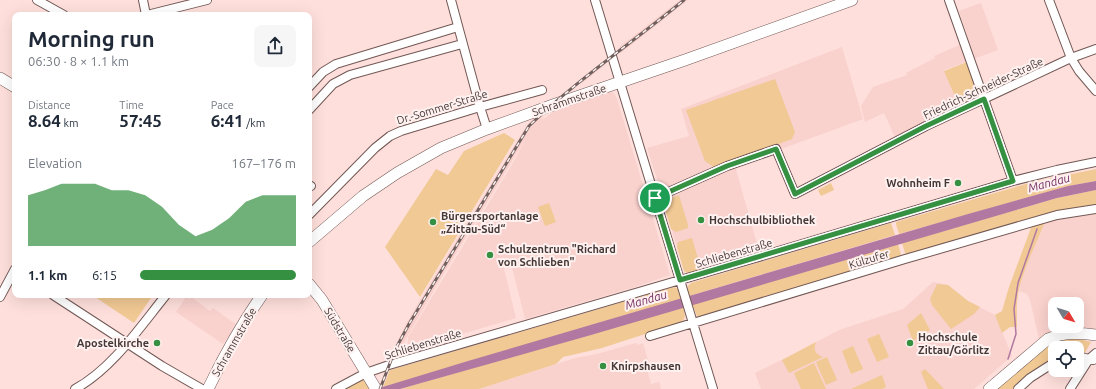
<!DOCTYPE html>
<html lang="en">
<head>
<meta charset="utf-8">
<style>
	body { margin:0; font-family:Ubuntu,sans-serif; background:#f6f6f7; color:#1f2937; height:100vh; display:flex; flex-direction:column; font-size:15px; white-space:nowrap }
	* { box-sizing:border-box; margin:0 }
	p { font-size:13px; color:#747a83 }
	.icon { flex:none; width:22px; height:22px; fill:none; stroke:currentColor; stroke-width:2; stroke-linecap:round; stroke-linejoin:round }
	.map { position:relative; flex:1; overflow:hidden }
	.side { position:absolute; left:12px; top:12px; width:300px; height:286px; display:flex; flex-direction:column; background:#fff; border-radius:8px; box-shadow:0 4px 16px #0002 }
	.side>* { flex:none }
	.needle { width:26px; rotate:128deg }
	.controls { position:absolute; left:1048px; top:297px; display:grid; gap:8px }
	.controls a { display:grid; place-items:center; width:36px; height:36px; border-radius:8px; background:#fff; box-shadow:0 4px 16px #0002; font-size:20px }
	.pin { position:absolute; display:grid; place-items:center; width:34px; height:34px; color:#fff; margin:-17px; border:2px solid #fff; border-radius:50%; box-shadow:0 1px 4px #0007 }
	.round { display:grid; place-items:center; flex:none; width:42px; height:42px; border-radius:8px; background:#f6f6f7 }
	.overview { display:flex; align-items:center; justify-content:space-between; height:68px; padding:0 16px }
	h1 { font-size:22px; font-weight:600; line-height:30px }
	.metrics { display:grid; grid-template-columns:repeat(3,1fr); gap:6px; height:68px; padding:4px 16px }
	.metrics div { display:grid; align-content:center }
	.metrics b { font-size:17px; font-weight:600 }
	.metrics small { font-size:11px; font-weight:400 }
	.metrics p { font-size:11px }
	.chart { height:112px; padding:8px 16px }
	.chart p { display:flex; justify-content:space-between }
	.chart svg { width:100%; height:72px; margin-top:4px; fill:#359041; opacity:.7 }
	ul { padding:0 16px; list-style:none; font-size:13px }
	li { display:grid; grid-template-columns:64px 48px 1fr; align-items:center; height:30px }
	li i { height:10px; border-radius:5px; background:#359041 }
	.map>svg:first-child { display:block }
</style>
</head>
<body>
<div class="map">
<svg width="1096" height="389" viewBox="0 0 1096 389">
	<rect width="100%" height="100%" fill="#fedfdb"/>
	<path fill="#f9d1cd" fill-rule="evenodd" d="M 680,0 L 688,0 L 621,53 L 618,48 Z
		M 981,3 L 998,50 L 944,70 L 959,106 L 896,139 L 884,113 L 865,122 L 861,106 L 873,87 L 907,75 L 906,73 L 935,58 L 934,56 L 969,41 L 959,11 Z
		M 842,47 L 863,119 L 735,166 L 759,251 L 688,273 L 685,272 L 660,193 L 660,188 L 647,148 L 689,136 L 681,109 Z
		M 605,61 L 606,64 L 582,83 L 578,82 Z
		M 610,91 L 614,93 L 617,99 L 670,275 L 632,288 L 525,319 L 510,259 L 502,261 L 516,318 L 452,337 L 447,343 L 408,354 L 408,337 L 513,163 L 526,138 L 437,285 L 395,358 L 390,359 L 406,324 L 431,282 L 527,125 L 539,113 L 548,111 L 541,119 L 545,118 L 558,108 Z
		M 1096,210 L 1096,331 L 1075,328 L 1058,330 L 1047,333 L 1039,339 L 1030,300 L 1027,294 L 1019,291 L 1023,274 L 1045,222 ZM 1055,304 L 1077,304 L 1077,326 L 1055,326 Z
		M 933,282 L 948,285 L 968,301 L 995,315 L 1012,356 L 974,389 L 761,389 L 755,373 L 796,353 L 839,330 L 903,309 Z
		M 186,297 L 190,299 L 191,297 L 210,311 L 213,308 L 237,325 L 223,344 L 176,312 Z
		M 636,343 L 638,345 L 643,343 L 650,367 L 648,373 L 651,384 L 659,382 L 661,389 L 479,389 L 575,358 L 597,354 Z"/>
	<path fill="#f1c994" d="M 967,62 L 978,96 L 959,106 L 944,71 Z
		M 775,79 L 795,132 L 792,139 L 715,168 L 705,161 L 686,110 Z
		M 504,133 L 515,140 L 420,297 L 385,247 L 436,169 L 448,175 L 464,151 Z
		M 1096,169 L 1096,181 L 1068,186 L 899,234 L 896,224 L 896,222 L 1029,183 Z
		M 831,183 L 834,190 L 821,196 L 818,190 Z
		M 1096,190 L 1096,207 L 906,256 L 902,243 L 1057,198 Z
		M 679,195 L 688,225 L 688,228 L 676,232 L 671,229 L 662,199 L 664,197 L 666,200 Z
		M 549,203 L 556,222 L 545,226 L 538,207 Z
		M 1045,222 C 1036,244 1025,266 1019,289 C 1016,302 1017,315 1017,327 L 1010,327 L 1002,333 L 995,315 L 1002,311 L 1009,287 L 1032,225 Z
		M 891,223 L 895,235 L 689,296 L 687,287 L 691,283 Z
		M 692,238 L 701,269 L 688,273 L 684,271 L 677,247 L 678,242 Z
		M 898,244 L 902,258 L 700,316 L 697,316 L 692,304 Z
		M 937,284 L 948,285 L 968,301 L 980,307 L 974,314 L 951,329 L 932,305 L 930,299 Z
		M 674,287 L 678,289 L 681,299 L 383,387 L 390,370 L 411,364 Z
		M 92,295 L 153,295 L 134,323 Z
		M 683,307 C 685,314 687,319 679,323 L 602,348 L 563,357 L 556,364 L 479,389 L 400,389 Z
		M 921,313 L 930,330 L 913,341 L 907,325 Z
		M 879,334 L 889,357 L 877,362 L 867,339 Z
		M 1075,338 L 1091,342 L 1083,356 L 1077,353 L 1077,348 L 1055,348 L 1055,359 L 1016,389 L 997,389 L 1053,342 L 1059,340 Z
		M 816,342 C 813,350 815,354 823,357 L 789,373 L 782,360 Z
		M 853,346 L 863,369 L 851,374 L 842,351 Z
		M 827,357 L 837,380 L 826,385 L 816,362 Z
		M 814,363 L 826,389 L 801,389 L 794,373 Z
		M 925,369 L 944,389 L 928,389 L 921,372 Z
		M 882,375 L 886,387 L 882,389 L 851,389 Z
		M 363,379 L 370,389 L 344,389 Z"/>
	<path fill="#b178a1" d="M 1096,181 L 1096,190 L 1057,198 L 591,335 L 400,389 L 376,389 L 468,361 L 968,214 L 1068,186 Z"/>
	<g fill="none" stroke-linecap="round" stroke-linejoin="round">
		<path stroke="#b178a1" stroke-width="1.5" d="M 1008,359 L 1016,334 L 1014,309 L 1018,283 L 1037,229"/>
		<g stroke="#725855" stroke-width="10">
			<path id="minor" d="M 37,0 L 64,15
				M 143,0 L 146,15
				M 451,0 L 480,107 L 487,129
				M 595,0 L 713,389
				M 949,0 L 1013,181
				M 1049,0 L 1071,58 L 1079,71 L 1096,91
				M 147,15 L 207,0
				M 309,87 L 323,72 L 336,64 L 458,27
				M 309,110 L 333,84 L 350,75 L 462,44
				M 309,185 L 311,186
				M 655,198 L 727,166 L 776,149 L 795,194 L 926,126 L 1071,58 L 1096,49
				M 309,215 L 375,148 L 390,136 L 401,131 L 480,107 L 542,90
				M 53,295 L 162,366 L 202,389
				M 0,297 L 15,269
				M 650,336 L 905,259 L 1057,215 L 1096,209
				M 1077,356 L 1093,360
				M 75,389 C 112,369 140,327 166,295
				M 336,389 L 366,373 L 389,365 L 752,259 L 1013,181 L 1057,170 L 1096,162
				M 1018,389 L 1030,378 L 1055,362
				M 1070,389 L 1089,359 L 1096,353"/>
		</g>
		<g stroke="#725855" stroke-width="12">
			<path id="major" d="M 0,78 L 15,87
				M 309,242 L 363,196 L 397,173 L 441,148 L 487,129 L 553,105 L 685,60 L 852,0
				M 309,284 L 322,300 L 376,389
				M 208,389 C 224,356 241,325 262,295
				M 989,389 L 1048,339 C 1064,332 1079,333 1096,335"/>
		</g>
		<use href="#minor" stroke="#fff" stroke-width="8"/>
		<use href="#major" stroke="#fff" stroke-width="11"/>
		<g stroke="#71605e" stroke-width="3">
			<path id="rail" d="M 380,389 L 395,350 L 409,324 L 529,126 C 577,80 633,42 684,0"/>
		</g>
		<use href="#rail" stroke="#fef1ef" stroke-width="1.5" stroke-dasharray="4.5" stroke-linecap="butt"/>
	</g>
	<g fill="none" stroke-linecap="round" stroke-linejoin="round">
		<g stroke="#fff" stroke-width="8">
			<path id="route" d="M 984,99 L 1013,181 L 680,280 L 655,198 L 727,166 L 776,149 L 795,194 L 926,126 Z"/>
		</g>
		<use href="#route" stroke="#359041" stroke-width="5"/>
	</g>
	<g fill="#359041" stroke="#fef1ef" stroke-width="1.5">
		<circle cx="958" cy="183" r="4"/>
		<circle cx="701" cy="220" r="4"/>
		<circle cx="433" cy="222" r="4"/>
		<circle cx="490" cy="255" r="4"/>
		<circle cx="157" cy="343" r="4"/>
		<circle cx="910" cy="343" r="4"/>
		<circle cx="603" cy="366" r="4"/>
	</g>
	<g text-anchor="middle" stroke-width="4" stroke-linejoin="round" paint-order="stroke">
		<g font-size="11" fill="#453937" stroke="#fef1ef">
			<text transform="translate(983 88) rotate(-25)" y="4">Friedrich-Schneider-Straße</text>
			<text transform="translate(569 100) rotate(-19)" y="4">Schrammstraße</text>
			<text transform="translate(442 107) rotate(-17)" y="4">Dr.-Sommer-Straße</text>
			<text transform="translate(734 253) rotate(-16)" y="4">Schliebenstraße</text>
			<text transform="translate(869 259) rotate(-17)" y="4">Külzufer</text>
			<text transform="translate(340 330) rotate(59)" y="4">Südstraße</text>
			<text transform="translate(234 342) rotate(-60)" y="4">Schrammstraße</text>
			<text transform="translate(423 344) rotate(-17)" y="4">Schliebenstraße</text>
		</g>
		<g font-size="11" font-weight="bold" fill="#453937" stroke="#fef1ef" text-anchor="start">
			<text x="950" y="187" text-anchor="end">Wohnheim F</text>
			<text x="441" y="220">Bürgersportanlage<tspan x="441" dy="13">„Zittau-Süd“</tspan></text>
			<text x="709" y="224">Hochschulbibliothek</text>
			<text x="498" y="253">Schulzentrum "Richard<tspan x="498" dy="13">von Schlieben"</tspan></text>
			<text x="918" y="341">Hochschule<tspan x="918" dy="13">Zittau/Görlitz</tspan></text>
			<text x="149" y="347" text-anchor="end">Apostelkirche</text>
			<text x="611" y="370">Knirpshausen</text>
		</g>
		<g font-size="12" font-style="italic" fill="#742e63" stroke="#fef1ef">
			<text transform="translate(1049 183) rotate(-15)" y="4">Mandau</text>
			<text transform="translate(646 300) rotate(-16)" y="4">Mandau</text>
		</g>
	</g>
</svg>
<div class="controls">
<a><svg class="needle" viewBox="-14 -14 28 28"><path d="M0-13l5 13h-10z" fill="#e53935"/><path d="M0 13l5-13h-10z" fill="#747a83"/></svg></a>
<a><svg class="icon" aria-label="locate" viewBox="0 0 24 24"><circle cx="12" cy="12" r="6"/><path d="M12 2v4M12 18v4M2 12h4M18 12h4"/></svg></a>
</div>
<div class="pin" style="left:655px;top:198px;background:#1e9e55"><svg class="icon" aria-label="arrive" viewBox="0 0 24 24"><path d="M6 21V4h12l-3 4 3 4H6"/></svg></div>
<section class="side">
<div class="overview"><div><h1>Morning run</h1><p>06:30 · 8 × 1.1 km</p></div><a class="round"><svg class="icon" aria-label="share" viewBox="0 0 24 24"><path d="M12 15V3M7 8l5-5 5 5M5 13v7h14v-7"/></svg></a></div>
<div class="metrics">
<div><p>Distance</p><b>8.64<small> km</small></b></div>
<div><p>Time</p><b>57:45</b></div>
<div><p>Pace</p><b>6:41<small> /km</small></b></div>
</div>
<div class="chart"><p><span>Elevation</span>167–176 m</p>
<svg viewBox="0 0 160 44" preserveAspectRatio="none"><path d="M0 44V13L10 10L20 6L30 6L40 6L50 10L60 10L70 13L80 20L90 31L100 38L110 34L120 27L130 17L140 13L150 13L160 13V44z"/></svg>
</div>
<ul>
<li><b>1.1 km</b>6:15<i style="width:100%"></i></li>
</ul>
</section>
</div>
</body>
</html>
